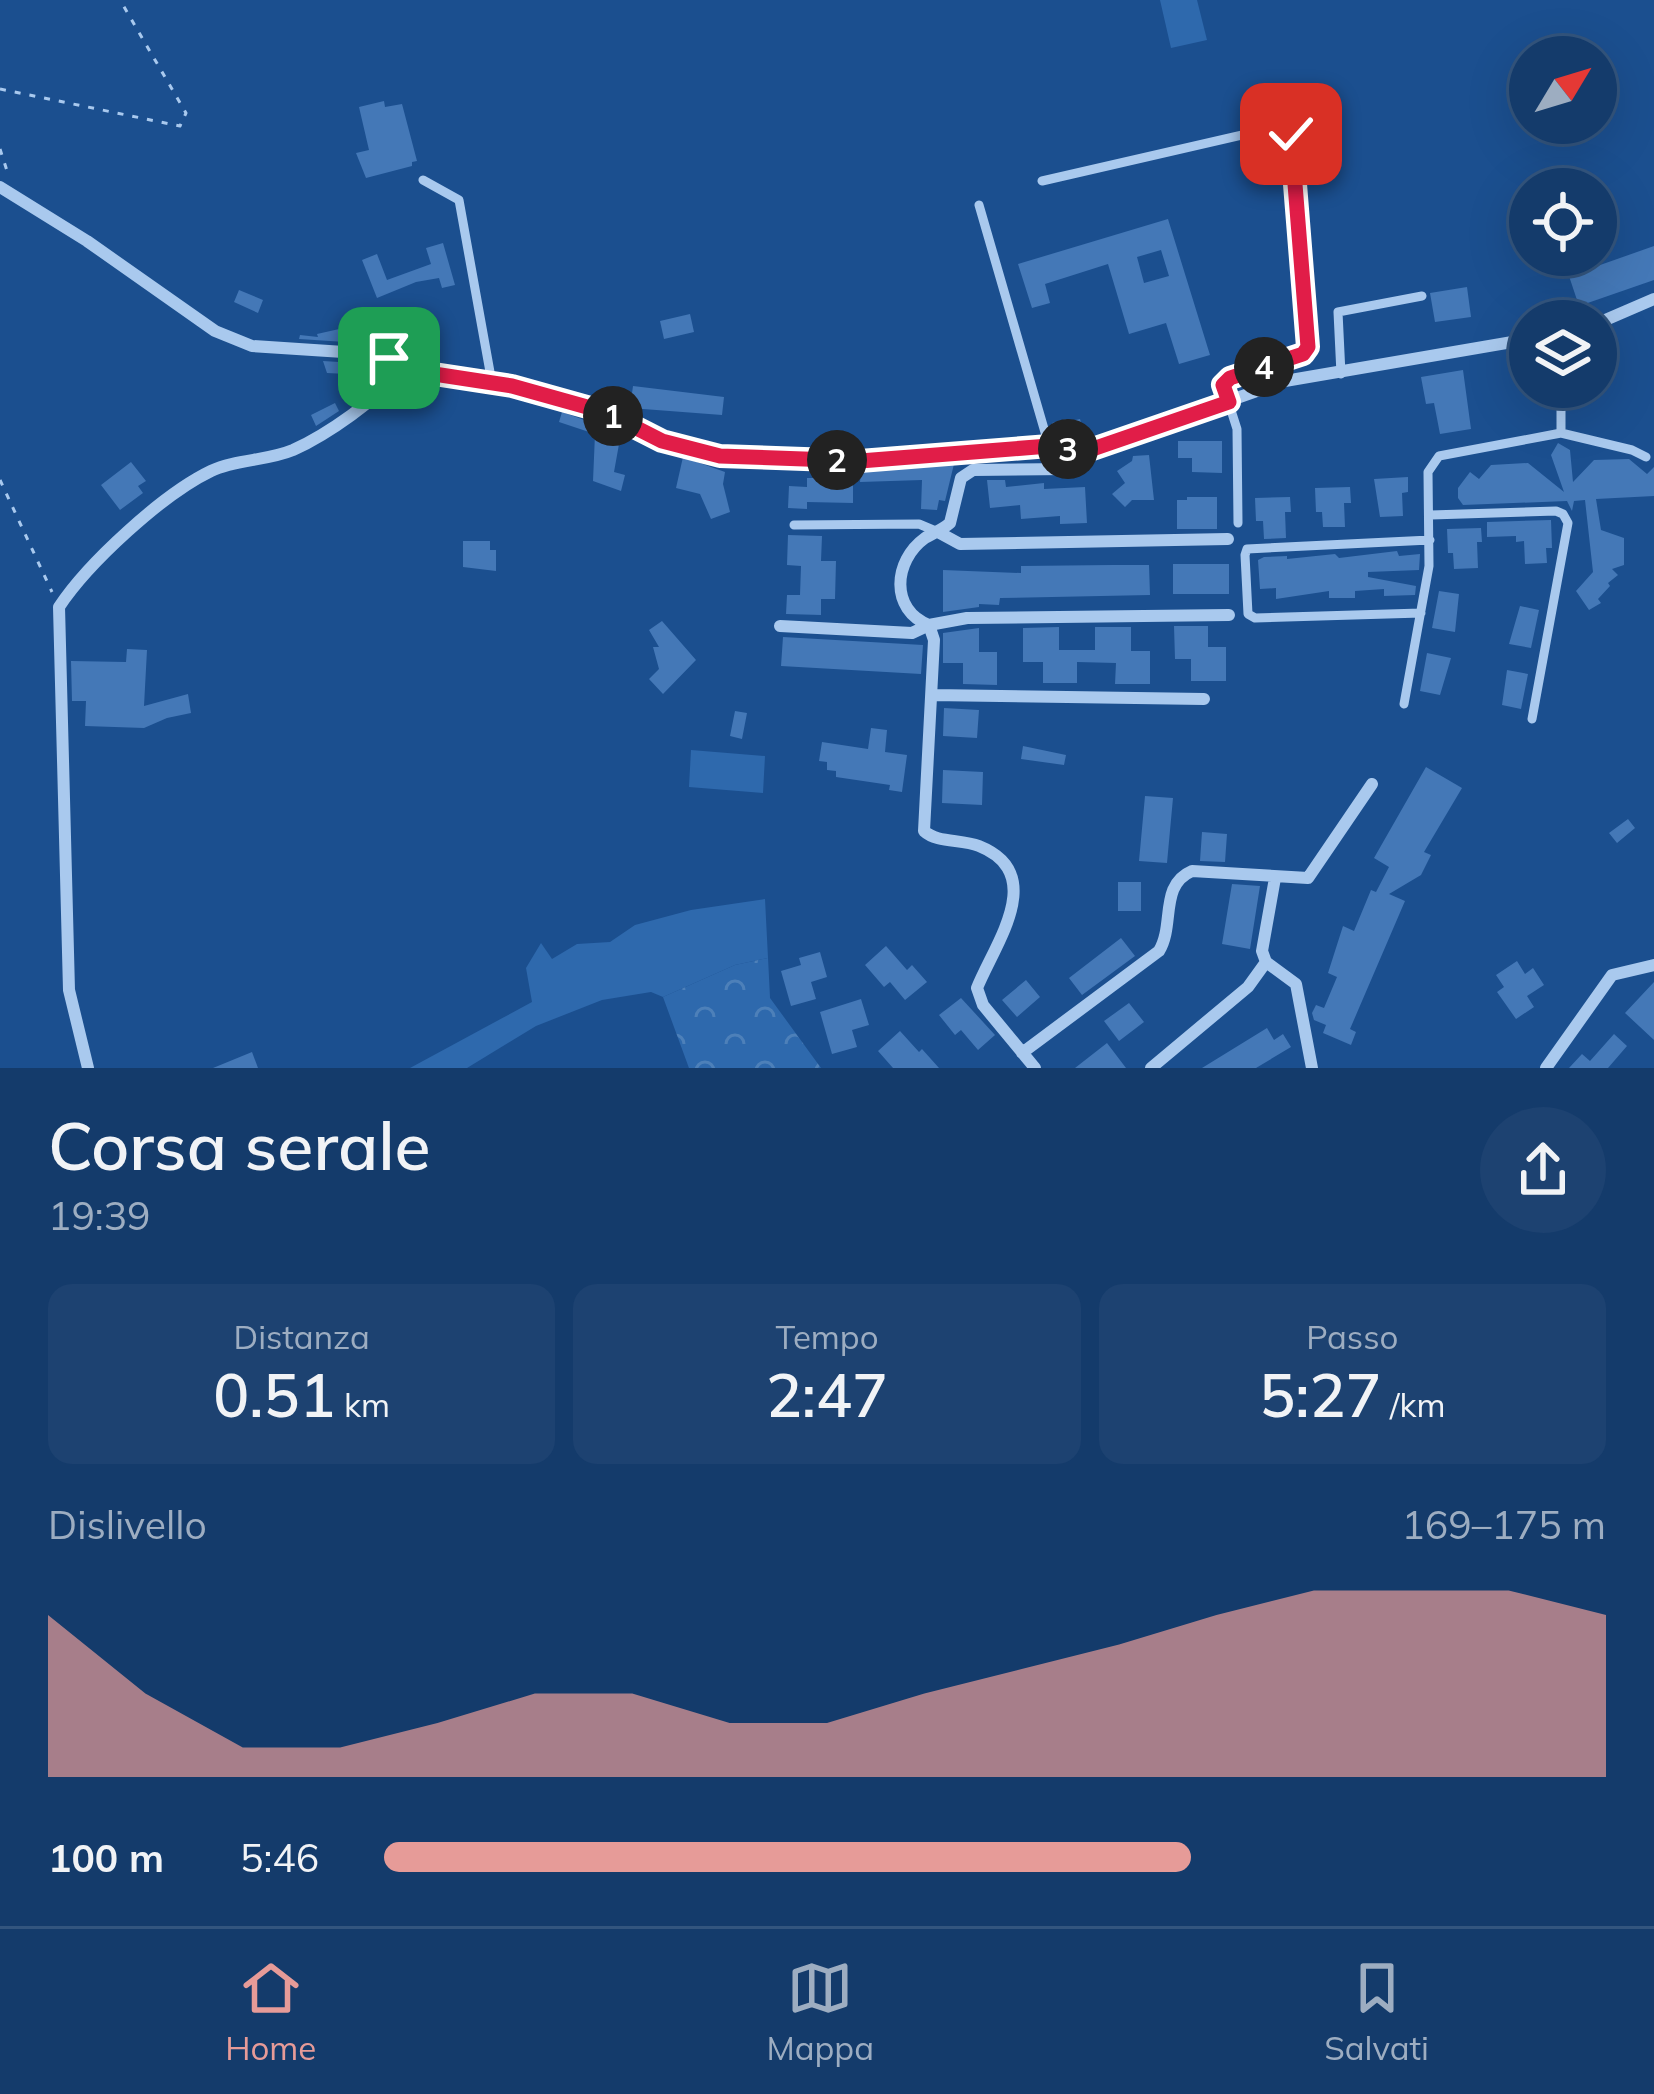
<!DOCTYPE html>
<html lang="it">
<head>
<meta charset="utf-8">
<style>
	body { margin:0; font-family:Mulish,sans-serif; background:#1d4271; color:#f1f3f6; height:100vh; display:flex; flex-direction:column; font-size:45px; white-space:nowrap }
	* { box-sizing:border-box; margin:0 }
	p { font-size:39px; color:#9dadc1 }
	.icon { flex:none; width:66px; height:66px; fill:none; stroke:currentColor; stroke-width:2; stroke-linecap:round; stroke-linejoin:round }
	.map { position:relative; height:1068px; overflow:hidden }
	.panel { display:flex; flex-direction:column; background:#143b6b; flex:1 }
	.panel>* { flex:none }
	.needle { width:78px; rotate:52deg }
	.fabs { position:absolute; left:1509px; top:36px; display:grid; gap:24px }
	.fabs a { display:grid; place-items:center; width:108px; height:108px; border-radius:50%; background:#143b6b; box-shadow:0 12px 48px #0002,0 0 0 3px #33557e; font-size:60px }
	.pin { position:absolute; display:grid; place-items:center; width:102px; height:102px; color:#fff; margin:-51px; border-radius:24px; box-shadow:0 6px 18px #0006 }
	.km { position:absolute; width:60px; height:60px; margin:-30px; border-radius:50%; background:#222; color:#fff; font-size:33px; line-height:60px; text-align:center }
	.round { display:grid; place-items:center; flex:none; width:126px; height:126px; border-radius:63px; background:#1d4271 }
	.head { display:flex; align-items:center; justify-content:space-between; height:204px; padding:0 48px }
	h1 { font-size:66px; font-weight:600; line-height:90px }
	.metrics { display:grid; grid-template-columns:repeat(3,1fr); gap:18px; height:204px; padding:12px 48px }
	.metrics div { display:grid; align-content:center; border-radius:24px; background:#1d4271; text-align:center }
	.metrics b { font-size:60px; font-weight:600 }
	.metrics small { font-size:33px; font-weight:400 }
	.metrics p { font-size:33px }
	.chart { height:336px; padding:24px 48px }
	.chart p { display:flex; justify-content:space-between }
	.chart svg { width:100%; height:216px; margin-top:12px; fill:#e69b98; opacity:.7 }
	ul { padding:0 48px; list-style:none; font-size:39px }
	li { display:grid; grid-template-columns:192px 144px 1fr; align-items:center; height:90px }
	li i { height:30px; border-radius:15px; background:#e69b98 }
	.menu { display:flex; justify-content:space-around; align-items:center; height:168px; border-top:3px solid #33557e; background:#143b6b; font-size:33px; color:#9dadc1 }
	.menu a { display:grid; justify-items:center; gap:6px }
	.menu .current { color:#e69b98 }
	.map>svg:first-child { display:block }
</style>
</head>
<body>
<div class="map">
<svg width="1654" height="1068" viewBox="0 0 1654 1068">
	<defs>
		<pattern id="forest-crowns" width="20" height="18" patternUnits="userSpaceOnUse" patternTransform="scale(3)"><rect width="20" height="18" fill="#2e69ad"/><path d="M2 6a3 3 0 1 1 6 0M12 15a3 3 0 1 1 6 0" fill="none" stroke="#4d80b9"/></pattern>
	</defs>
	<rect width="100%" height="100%" fill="#1b4f8f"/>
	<path fill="#2e69ad" d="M 1160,0 L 1197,0 L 1207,40 L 1171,48 Z
		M 691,750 L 765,756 L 763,793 L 689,787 Z
		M 765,899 L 768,958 L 735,965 L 663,997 L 651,992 L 602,1000 L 536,1026 L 467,1068 L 410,1068 L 532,1002 L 526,968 L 541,943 L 552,959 L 577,944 L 610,942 L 635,925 L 691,910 Z"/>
	<path fill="url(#forest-crowns)" d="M 768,958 L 770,998 L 821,1068 L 689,1068 L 663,997 L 735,965 Z"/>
	<path fill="#4478b7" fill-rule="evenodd" d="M 384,101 L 385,107 L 402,104 L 417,161 L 412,162 L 412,166 L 366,178 L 356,153 L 369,150 L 359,107 Z
		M 1168,219 L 1210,355 L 1179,364 L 1166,323 L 1129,334 L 1108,264 L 1045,284 L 1050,303 L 1032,308 L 1018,264 ZM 1161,250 L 1169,276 L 1144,283 L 1137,257 Z
		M 443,243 L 455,285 L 442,288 L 439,278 L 416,282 L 377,298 L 362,260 L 377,254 L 387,280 L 431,264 L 426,248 Z
		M 1654,246 L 1654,280 L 1579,306 L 1569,276 Z
		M 1467,287 L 1471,317 L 1435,322 L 1430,293 Z
		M 239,290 L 263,300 L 258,313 L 234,302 Z
		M 690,314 L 694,332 L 664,339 L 660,321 Z
		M 397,316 L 408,358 L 376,344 L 299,339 L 300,335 L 318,337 L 317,334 Z
		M 323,361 L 371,364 L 389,372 L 359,396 L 347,374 L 327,373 Z
		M 1463,370 L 1471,429 L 1440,434 L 1434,403 L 1426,404 L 1421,377 Z
		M 633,386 L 724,397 L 722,415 L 630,408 Z
		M 335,403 L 339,411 L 316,426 L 311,415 Z
		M 562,412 L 621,433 L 614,472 L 625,475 L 621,491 L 593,481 L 595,434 L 559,422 Z
		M 1066,419 L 1067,422 L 1080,419 L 1084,433 L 1056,436 L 1052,423 Z
		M 1178,441 L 1222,441 L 1222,473 L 1192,472 L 1192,458 L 1178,458 Z
		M 1558,443 L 1570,450 L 1573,482 L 1594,460 L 1629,459 L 1647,474 L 1654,467 L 1654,496 L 1596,499 L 1601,530 L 1624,538 L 1624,565 L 1612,569 L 1618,575 L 1608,583 L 1610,586 L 1598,599 L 1601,603 L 1589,610 L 1576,591 L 1593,572 L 1585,500 L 1574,501 L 1572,511 L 1567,501 L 1463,505 L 1458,498 L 1458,488 L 1470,472 L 1479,479 L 1491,465 L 1528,463 L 1564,492 L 1551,455 Z
		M 1149,455 L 1154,500 L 1132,500 L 1125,507 L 1112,494 L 1125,483 L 1117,471 L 1132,461 L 1133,456 Z
		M 683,457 L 725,472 L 723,484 L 730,512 L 711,519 L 700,494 L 676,488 Z
		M 131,462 L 146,481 L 138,486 L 143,493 L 120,510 L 101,485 Z
		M 954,464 L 945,501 L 939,500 L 937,510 L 921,509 L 922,480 L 860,482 L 861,471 Z
		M 1408,477 L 1408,492 L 1402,493 L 1403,516 L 1380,517 L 1374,479 Z
		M 807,478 L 853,478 L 853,503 L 807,502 L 807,509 L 788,508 L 789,486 L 807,487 Z
		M 987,480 L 1005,480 L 1006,487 L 1044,483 L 1044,489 L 1085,487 L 1087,523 L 1060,524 L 1060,516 L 1021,519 L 1020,505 L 990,508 Z
		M 1350,487 L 1351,503 L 1344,503 L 1345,527 L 1323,527 L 1322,512 L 1316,512 L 1315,488 Z
		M 1187,497 L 1217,497 L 1217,529 L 1177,529 L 1177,500 L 1187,500 Z
		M 1290,497 L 1291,512 L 1285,512 L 1286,538 L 1264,539 L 1263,521 L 1256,521 L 1255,498 Z
		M 1551,520 L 1552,548 L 1546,548 L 1547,563 L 1525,564 L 1524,541 L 1516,542 L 1516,536 L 1487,537 L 1487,522 Z
		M 1481,528 L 1482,542 L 1477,542 L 1478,568 L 1454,569 L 1453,553 L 1448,553 L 1447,529 Z
		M 788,535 L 822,536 L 821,561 L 836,561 L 835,599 L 821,599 L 821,615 L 786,614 L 787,595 L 800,595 L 801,566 L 787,565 Z
		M 463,541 L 490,541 L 490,550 L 496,550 L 496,571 L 463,567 Z
		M 1397,551 L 1399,556 L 1420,554 L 1419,570 L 1368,572 L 1368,577 L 1416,586 L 1415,595 L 1384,596 L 1384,589 L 1355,591 L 1355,598 L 1329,598 L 1329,591 L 1276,599 L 1276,588 L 1260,589 L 1258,560 L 1264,557 L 1287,556 L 1287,559 L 1335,554 L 1339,558 Z
		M 1173,564 L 1229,564 L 1229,594 L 1173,594 Z
		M 1112,565 L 1149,565 L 1150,595 L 1000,598 L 999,605 L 979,604 L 979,607 L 943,612 L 943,570 L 1021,573 L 1021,566 Z
		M 1439,591 L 1459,594 L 1455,632 L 1432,628 Z
		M 1520,606 L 1539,610 L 1531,648 L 1509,644 Z
		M 662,621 L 696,660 L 663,694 L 649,679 L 659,669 L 653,647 L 659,647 L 649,630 Z
		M 1174,626 L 1208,626 L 1208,647 L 1226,647 L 1226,681 L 1191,681 L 1191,659 L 1175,659 Z
		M 1059,627 L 1059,650 L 1095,650 L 1095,627 L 1131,627 L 1131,651 L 1150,651 L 1150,684 L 1115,684 L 1116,663 L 1077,662 L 1077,683 L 1043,683 L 1043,662 L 1023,662 L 1023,628 Z
		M 979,628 L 979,652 L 997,652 L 997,685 L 963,684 L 963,663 L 943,663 L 943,633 Z
		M 783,637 L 923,645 L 921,674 L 781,666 Z
		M 127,649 L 147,650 L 144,706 L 188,694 L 191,713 L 167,718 L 144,728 L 85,726 L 86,701 L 72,701 L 71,661 L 126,662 Z
		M 1427,653 L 1451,658 L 1440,695 L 1420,691 Z
		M 1507,670 L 1528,674 L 1521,709 L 1502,705 Z
		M 944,708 L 979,710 L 977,738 L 943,736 Z
		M 735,711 L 747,713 L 742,739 L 730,736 Z
		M 871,728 L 887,730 L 885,752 L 907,755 L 902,792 L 889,790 L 890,785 L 836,777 L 836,771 L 827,770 L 827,762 L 819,761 L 822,742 L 868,749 Z
		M 1023,746 L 1066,755 L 1064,765 L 1021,759 Z
		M 1426,767 L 1462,788 L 1424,852 L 1431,855 L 1421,875 L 1389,894 L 1405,901 L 1350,1029 L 1356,1032 L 1351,1045 L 1323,1033 L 1326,1025 L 1314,1020 L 1312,1013 L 1316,1005 L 1324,1008 L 1337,977 L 1328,973 L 1343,926 L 1354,931 L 1371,890 L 1376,892 L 1389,867 L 1374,858 Z
		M 943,770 L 983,772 L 982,805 L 942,803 Z
		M 1145,796 L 1173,798 L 1167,863 L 1139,861 Z
		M 1628,819 L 1635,828 L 1617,843 L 1609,833 Z
		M 1202,832 L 1227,834 L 1225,862 L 1200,861 Z
		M 1118,882 L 1141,882 L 1141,911 L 1118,911 Z
		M 1232,884 L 1260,886 L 1250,949 L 1222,944 Z
		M 1121,938 L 1135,956 L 1082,995 L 1069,978 Z
		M 886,946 L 907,970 L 912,965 L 927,982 L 905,1000 L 890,982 L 884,987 L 865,965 Z
		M 820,952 L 827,977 L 811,982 L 816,999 L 791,1006 L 781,971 L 801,965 L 799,958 Z
		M 1517,961 L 1525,974 L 1533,968 L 1544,985 L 1527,996 L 1534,1007 L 1516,1019 L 1497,992 L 1504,987 L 1496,975 Z
		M 1026,980 L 1040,997 L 1017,1017 L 1002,1000 Z
		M 1654,982 L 1654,1040 L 1625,1013 Z
		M 961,998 L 995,1035 L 978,1050 L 961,1030 L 955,1035 L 939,1015 Z
		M 861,999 L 869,1025 L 852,1030 L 857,1047 L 832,1054 L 820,1012 Z
		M 1129,1003 L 1144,1022 L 1119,1041 L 1104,1021 Z
		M 1267,1028 L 1274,1040 L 1283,1034 L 1291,1047 L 1256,1068 L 1202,1068 Z
		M 900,1031 L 919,1052 L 922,1049 L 939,1068 L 893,1068 L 878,1051 Z
		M 1614,1034 L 1627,1046 L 1608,1068 L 1569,1068 L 1582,1054 L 1590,1061 Z
		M 1107,1043 L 1126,1068 L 1075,1068 Z
		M 252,1052 L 258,1068 L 213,1068 Z"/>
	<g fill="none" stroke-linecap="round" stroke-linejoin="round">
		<path stroke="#a9c9ee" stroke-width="3" stroke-dasharray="6 9" stroke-linecap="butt" d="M 0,89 L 180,126 L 186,113 L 120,0
			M 0,149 L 9,177
			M 0,480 L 52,592"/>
		<path stroke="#a9c9ee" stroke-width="9" d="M 423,180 L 459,200 L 492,383
			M 1042,181 L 1273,128 L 1283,128 L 1291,134 L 1308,347 L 1303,354 L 1230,378 L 1223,385 L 1237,429 L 1238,523
			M 979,205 L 1049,446
			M 1341,374 L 1338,312 L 1422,296
			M 1561,387 L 1561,433
			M 1431,515 L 1556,511 L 1563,514 L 1568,523 L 1532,719
			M 794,525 L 919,524 L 938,532
			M 1421,613 L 1255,618 L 1248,614 L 1245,555 L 1247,549 L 1430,540
			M 1404,704 L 1429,566 L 1428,472 L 1439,456 L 1561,433 L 1632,450 L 1646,457"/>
		<path stroke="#a9c9ee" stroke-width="12" d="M 0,187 L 87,241 L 215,331 L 252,346 L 374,354 L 408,370 L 512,386 L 605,413 L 662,441 L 720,456 L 860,461 L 1049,446 L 1084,452 L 1285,381 L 1530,339
			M 1596,324 L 1654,299
			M 938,532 L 960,544 L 1228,539
			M 780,626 L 912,633 L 929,625 L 967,618 L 1229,615
			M 932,695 L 1204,699
			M 1275,878 L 1262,951 L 1266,962 L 1296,984 L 1312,1068
			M 1022,1053 L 1159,951 C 1175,925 1159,885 1192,871 L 1308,878 L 1372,784
			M 88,1068 L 69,990 L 59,607 C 88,563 163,494 211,471 C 236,459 267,461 293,450 C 335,431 373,399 408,370
			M 1035,1068 L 983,1005 L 977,988 C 994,945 1049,874 979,846 C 961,839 937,843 924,831 L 934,640 L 929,625 C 890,610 893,561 925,538 C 933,533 942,530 950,523 L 961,478 L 973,470 L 1067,469 L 1076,465 L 1084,452
			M 1151,1068 L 1248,987 L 1266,962
			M 1546,1068 L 1612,975 L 1654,965"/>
	</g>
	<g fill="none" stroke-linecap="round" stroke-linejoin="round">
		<g stroke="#fff" stroke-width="24">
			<path id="route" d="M 389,358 L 408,370 L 512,386 L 605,412 L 662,441 L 720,456 L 860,461 L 1049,446 L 1084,452 L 1229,402 L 1223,385 L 1230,378 L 1303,354 L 1308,347 L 1291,134"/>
		</g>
		<use href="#route" stroke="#e11d48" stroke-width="15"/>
	</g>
</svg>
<div class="fabs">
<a><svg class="needle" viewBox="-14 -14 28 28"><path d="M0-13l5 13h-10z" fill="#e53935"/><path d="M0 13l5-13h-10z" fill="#9dadc1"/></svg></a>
<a><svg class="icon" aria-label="locate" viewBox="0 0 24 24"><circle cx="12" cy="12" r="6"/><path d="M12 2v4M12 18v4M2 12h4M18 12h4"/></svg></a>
<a><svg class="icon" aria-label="layers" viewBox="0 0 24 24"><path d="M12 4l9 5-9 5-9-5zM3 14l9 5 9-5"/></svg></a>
</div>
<div class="pin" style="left:389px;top:358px;background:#1e9e55"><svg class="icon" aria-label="arrive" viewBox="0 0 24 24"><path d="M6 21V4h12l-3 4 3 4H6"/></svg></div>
<div class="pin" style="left:1291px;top:134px;background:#d93025"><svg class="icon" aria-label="check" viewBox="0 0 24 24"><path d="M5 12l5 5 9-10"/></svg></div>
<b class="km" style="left:613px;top:416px">1</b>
<b class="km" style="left:837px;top:460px">2</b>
<b class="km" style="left:1068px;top:449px">3</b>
<b class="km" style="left:1264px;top:367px">4</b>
</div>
<section class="panel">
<div class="head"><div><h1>Corsa serale</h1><p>19:39</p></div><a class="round"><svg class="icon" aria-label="share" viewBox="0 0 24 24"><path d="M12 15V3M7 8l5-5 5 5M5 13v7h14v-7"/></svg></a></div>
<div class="metrics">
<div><p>Distanza</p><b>0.51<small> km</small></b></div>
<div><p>Tempo</p><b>2:47</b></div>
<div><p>Passo</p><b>5:27<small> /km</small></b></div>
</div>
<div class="chart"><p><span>Dislivello</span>169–175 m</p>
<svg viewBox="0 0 160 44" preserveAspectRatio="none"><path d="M0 44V11L10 27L20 38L30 38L40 33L50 27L60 27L70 33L80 33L90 27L100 22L110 17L120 11L130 6L140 6L150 6L160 11V44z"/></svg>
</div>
<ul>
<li><b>100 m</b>5:46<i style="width:66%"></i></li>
</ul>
</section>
<nav class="menu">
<a class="current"><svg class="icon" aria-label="home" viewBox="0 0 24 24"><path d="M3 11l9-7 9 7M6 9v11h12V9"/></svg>Home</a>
<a><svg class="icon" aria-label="map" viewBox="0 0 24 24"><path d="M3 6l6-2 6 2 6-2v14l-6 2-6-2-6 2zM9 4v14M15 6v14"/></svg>Mappa</a>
<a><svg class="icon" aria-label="saved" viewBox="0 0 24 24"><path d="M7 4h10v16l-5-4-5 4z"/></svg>Salvati</a>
</nav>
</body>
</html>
